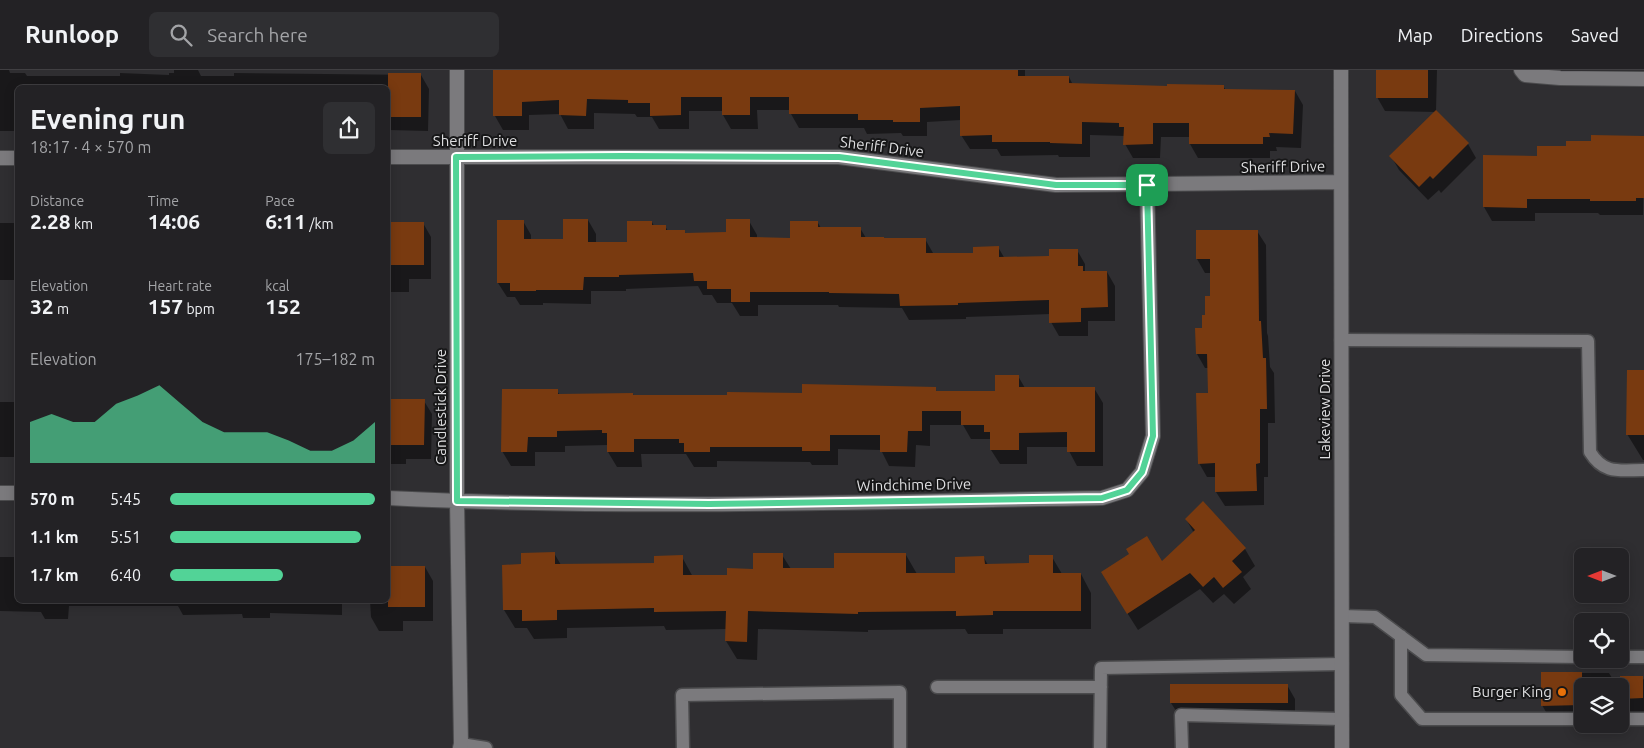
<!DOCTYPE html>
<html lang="en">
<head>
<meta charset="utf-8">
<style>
	body { margin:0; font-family:Ubuntu,sans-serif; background:#2f2f32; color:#f1f3f6; height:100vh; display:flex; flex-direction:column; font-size:19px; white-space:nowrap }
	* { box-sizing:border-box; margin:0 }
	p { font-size:16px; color:#a3a4a7 }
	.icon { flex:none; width:28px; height:28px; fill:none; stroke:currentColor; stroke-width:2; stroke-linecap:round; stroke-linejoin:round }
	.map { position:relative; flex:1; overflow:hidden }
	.drawer { position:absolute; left:15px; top:15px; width:375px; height:518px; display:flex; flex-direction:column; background:#232225; border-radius:8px; box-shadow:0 2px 12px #0003,0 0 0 1px #403f42 }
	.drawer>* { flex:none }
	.needle { width:32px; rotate:270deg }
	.controls { position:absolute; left:1574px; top:478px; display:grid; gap:10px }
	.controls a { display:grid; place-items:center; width:55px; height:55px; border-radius:8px; background:#232225; box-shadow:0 2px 12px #0003,0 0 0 1px #403f42; font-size:25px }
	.pin { position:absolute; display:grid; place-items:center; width:42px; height:42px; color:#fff; margin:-21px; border-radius:10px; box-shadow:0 2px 8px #0006 }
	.round { display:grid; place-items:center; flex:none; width:52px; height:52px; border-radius:8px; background:#2f2f32 }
	.headline { display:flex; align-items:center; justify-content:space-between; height:85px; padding:0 15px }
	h1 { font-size:28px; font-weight:600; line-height:38px }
	.stats { display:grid; grid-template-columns:repeat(3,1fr); gap:8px; height:85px; padding:5px 15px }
	.stats div { display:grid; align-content:center }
	.stats b { font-size:21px; font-weight:600 }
	.stats small { font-size:14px; font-weight:400 }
	.stats p { font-size:14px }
	.chart { height:140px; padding:10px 15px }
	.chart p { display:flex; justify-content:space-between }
	.chart svg { width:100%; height:90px; margin-top:5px; fill:#52d397; opacity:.7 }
	ul { padding:0 15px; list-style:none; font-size:16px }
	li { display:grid; grid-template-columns:80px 60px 1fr; align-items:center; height:38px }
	li i { height:12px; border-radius:6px; background:#52d397 }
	header { display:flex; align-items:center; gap:30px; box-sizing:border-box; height:70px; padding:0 25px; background:#232225; border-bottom:1px solid #403f42 }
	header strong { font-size:24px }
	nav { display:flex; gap:28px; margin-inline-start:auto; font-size:18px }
	.search { width:350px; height:45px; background:#2f2f32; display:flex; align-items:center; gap:12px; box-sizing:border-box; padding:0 18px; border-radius:8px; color:#a3a4a7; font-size:19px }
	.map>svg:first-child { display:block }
</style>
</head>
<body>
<header>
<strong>Runloop</strong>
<div class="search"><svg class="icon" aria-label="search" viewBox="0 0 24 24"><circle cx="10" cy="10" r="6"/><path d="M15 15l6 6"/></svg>Search here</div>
<nav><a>Map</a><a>Directions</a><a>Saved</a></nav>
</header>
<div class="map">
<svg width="1644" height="678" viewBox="0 0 1644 678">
	<rect width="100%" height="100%" fill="#2f2e31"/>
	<path fill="#0007" fill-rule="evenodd" d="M 0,0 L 9,0 L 10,3 L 25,3 L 27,6 L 120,6 L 120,3 L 169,5 L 169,3 L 174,3 L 174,0 L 198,0 L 201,6 L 234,6 L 234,3 L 421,5 L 429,19 L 428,61 L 388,60 L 388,18 L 18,18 L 18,61 L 0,61 Z
		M 495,0 L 1025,0 L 1025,7 L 1069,7 L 1073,15 L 1168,18 L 1223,16 L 1226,20 L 1295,21 L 1303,35 L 1301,78 L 1276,77 L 1277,81 L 1270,81 L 1270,88 L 1198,88 L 1190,74 L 1190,67 L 1161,67 L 1160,88 L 1133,88 L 1125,74 L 1125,66 L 1090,65 L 1090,87 L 1059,87 L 1058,85 L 1001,86 L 997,79 L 970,79 L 961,65 L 961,50 L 927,52 L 927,66 L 903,66 L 901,63 L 867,64 L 864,58 L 799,58 L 791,44 L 791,40 L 757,40 L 758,59 L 731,59 L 723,45 L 723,41 L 689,41 L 689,59 L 659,59 L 652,47 L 637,47 L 635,44 L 594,43 L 594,59 L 568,59 L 560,44 L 529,45 L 529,60 L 503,60 L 495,46 Z
		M 1377,0 L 1437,0 L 1436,41 L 1468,74 L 1476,88 L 1441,123 L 1439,120 L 1428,130 L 1399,100 L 1391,86 L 1436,42 L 1385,41 L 1377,27 Z
		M 1644,69 L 1643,145 L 1600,145 L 1598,143 L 1535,143 L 1535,151 L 1492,151 L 1484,137 L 1538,87 L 1567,77 Z
		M 588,150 L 596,164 L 596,173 L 628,174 L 652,152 L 654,156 L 665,156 L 668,161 L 684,161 L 686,164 L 727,164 L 749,151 L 757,165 L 757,169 L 792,169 L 818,153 L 821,158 L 860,158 L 866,168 L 925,169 L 933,183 L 974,185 L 998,177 L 1005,189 L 1050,188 L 1077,180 L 1085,194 L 1085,201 L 1107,202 L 1115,216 L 1115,251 L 1088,251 L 1088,266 L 1059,266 L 1051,252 L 1051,244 L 966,247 L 966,249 L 909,250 L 902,238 L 839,237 L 838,235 L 758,235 L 758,246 L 740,246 L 732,233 L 717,233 L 712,225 L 703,225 L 698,216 L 626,219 L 626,221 L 591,221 L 591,234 L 543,233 L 543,235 L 520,235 L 515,227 L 507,227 L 498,213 L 523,151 L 531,165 L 531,170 L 564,170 Z
		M 0,153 L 18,153 L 18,210 L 0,210 L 0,212 Z
		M 388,153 L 423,153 L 431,167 L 431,209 L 409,209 L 409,222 L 388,222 Z
		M 1257,161 L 1266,175 L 1267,263 L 1268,266 L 1270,297 L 1274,303 L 1275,353 L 1268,353 L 1268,407 L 1264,407 L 1264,435 L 1225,436 L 1216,422 L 1216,407 L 1207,407 L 1199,393 L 1209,324 L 1209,298 L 1205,298 L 1197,284 L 1211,227 L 1211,203 L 1205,203 L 1197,189 Z
		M 1018,306 L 1025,318 L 1094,318 L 1103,333 L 1103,396 L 1077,396 L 1069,381 L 1069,377 L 1027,377 L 1027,394 L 1000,394 L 991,380 L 991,372 L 990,369 L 971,369 L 963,355 L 930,355 L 930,376 L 916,375 L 915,397 L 889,396 L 881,380 L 838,379 L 838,395 L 812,395 L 810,392 L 717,391 L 717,397 L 694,397 L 686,384 L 641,384 L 642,397 L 617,397 L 608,382 L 608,375 L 565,376 L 565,382 L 535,382 L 535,396 L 511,396 L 502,381 L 557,321 L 560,325 L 633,324 L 634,327 L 803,324 L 935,319 L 937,322 L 996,322 Z
		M 1644,318 L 1644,390 L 1643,390 L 1627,364 Z
		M 388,331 L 424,331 L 432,344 L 431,389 L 406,389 L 406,394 L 388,394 Z
		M 0,332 L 18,332 L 18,387 L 0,387 Z
		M 1203,433 L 1245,479 L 1255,496 L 1243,507 L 1251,519 L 1234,534 L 1224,524 L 1213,533 L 1200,519 L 1138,560 L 1112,519 L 1162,492 L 1194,463 L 1186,449 Z
		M 18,480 L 18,530 L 342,530 L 342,545 L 270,543 L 270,548 L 243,548 L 242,544 L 183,545 L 178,536 L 69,536 L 68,549 L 45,549 L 41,542 L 0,541 L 0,487 L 17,487 Z
		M 554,483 L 561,495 L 655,494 L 682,487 L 693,507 L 728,507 L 754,500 L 782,485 L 791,499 L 835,499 L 906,485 L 917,504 L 956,504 L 984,488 L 988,495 L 1030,494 L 1052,487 L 1062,504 L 1081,504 L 1091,523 L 1091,559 L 1003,559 L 1003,564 L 968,564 L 965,559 L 868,560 L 868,562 L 758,559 L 757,590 L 737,589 L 726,571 L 727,559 L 666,560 L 664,556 L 567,558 L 567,568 L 534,569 L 527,558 L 515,558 L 504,540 L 523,495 Z
		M 388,493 L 390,497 L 425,497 L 433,511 L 433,551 L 403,551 L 403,561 L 379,561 L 371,547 L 370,530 L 388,530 Z
		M 1542,603 L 1609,603 L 1612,608 L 1642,607 L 1644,610 L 1644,649 L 1621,649 L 1621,655 L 1554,656 L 1542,635 ZM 1582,616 L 1620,616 L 1620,654 L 1582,654 Z
		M 1287,615 L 1295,629 L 1295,646 L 1180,647 L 1171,633 Z"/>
	<path fill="#793a10" d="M 493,0 L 1018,0 L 1018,6 L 1069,6 L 1069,13 L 1167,16 L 1167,14 L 1224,15 L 1224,19 L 1295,20 L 1293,64 L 1269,63 L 1270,67 L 1263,67 L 1263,74 L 1189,74 L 1189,53 L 1153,53 L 1153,74 L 1123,75 L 1124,57 L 1119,57 L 1119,53 L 1082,52 L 1082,74 L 1050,73 L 1050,72 L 992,72 L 992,65 L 960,66 L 960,36 L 920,38 L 920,52 L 893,52 L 893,50 L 858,50 L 858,44 L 789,44 L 789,27 L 750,27 L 750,45 L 722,45 L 722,27 L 681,27 L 681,45 L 650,46 L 650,33 L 628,33 L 628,30 L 587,29 L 586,46 L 559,45 L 559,30 L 522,32 L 522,46 L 493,46 Z
		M 1376,0 L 1428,0 L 1428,28 L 1376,28 Z
		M 388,3 L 421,3 L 421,47 L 388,47 Z
		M 1436,40 L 1469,73 L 1433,109 L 1430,106 L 1419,117 L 1389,86 Z
		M 1591,65 L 1644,66 L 1644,128 L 1636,128 L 1636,131 L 1590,131 L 1590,129 L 1527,129 L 1527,138 L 1483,137 L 1483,85 L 1537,86 L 1537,76 L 1566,76 L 1566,71 L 1591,71 Z
		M 563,149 L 588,149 L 588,172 L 627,172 L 627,151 L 652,151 L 652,155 L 666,155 L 666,160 L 685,160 L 685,163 L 726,162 L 726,149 L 750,149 L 750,167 L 790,168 L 790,151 L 818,151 L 818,157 L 861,157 L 861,167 L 884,167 L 884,168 L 926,168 L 926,183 L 973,183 L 973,177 L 999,176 L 999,187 L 1049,186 L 1049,179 L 1078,179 L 1078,196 L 1083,196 L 1083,201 L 1107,201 L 1108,237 L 1081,238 L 1081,252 L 1049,253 L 1049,230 L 958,233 L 958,235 L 900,236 L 899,224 L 829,223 L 829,222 L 750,222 L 750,232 L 731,232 L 731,219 L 707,219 L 707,211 L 694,211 L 693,203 L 619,205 L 619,207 L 584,207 L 583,220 L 536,220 L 536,221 L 510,221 L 510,213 L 497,213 L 497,150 L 524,150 L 524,169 L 563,169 Z
		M 388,152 L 424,152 L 424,195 L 388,195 Z
		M 1196,160 L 1258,160 L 1259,251 L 1261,251 L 1263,288 L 1266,288 L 1267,339 L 1260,339 L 1260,393 L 1256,394 L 1257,421 L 1215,422 L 1215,393 L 1198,394 L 1196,323 L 1208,323 L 1207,284 L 1196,284 L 1195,258 L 1202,258 L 1202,245 L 1205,245 L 1205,226 L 1210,226 L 1210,189 L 1196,189 Z
		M 1627,300 L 1644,300 L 1644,365 L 1626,365 Z
		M 995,305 L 1019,305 L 1019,317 L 1095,317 L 1095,382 L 1067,382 L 1067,362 L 1019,363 L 1019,380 L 990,380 L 990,362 L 984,362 L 984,355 L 961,355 L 961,341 L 922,341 L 922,361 L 908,361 L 907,382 L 880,382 L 880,365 L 830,365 L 830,381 L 802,381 L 802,377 L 710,377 L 710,382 L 684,382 L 684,373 L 679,373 L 679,369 L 634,369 L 634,382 L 607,382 L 607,363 L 602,363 L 602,360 L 557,361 L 557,367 L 528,367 L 527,382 L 501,382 L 502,319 L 558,319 L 558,324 L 633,323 L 633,325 L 727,325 L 727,322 L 802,323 L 802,314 L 936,317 L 936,321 L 995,321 Z
		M 388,329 L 425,329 L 424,375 L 388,375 Z
		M 1203,431 L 1246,478 L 1232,491 L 1242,502 L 1223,518 L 1214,507 L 1203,517 L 1190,503 L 1127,544 L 1101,502 L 1129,484 L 1126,479 L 1147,466 L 1162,491 L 1195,460 L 1185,449 Z
		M 555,482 L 555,494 L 654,493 L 654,486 L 683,485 L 683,505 L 727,505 L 727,498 L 753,499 L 753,483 L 783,483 L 783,498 L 834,498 L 834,483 L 906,483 L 906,503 L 955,503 L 955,487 L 984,486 L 985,494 L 1029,493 L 1029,485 L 1053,485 L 1053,503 L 1081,503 L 1081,541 L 993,541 L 993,545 L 956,546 L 956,541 L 858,542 L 858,544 L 748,541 L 747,572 L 725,571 L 726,541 L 654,542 L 654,538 L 557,540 L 557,550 L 522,551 L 522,540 L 503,540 L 502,495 L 521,494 L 521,483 Z
		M 388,496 L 425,496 L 425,537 L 388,537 Z
		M 1541,602 L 1582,602 L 1582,635 L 1541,636 Z
		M 1620,606 L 1643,606 L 1643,628 L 1620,629 Z
		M 1170,614 L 1288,614 L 1288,633 L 1170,633 Z"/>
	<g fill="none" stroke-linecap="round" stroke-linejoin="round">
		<g stroke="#4b4b4d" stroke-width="15">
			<path id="service" d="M 1341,270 L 1588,271 L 1590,382 C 1604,405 1620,400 1644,400
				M 1342,546 L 1375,547 L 1426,585 L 1582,587
				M 1401,566 L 1401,625 L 1422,649 L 1582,649
				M 1620,587 L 1644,587
				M 937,617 L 1101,617
				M 1620,649 L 1644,649
				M 461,674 L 486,678
				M 683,678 L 682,625 L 900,622 L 900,678
				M 1100,678 L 1101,598 L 1342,594
				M 1182,678 L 1181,645 L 1342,649"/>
		</g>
		<g stroke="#4b4b4d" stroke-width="16">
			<path id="minor" d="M 457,0 L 457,431 L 461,674 L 460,678
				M 1341,0 L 1342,678
				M 1521,0 L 1525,5 L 1560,8 L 1644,9
				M 388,87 L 839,87 L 1056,115 L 1341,112
				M 0,88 L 18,88
				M 0,423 L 18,423
				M 388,428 C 625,440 864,432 1102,428 L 1127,420 L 1142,402 L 1153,366 L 1147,115"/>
		</g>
		<use href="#service" stroke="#7b7a7d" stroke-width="12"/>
		<use href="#minor" stroke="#7b7a7d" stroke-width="14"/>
	</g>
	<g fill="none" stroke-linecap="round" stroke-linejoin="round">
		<g stroke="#fff" stroke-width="10">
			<path id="route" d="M 623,86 L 839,87 L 1056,115 L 1147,115 L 1153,366 L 1142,402 L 1127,420 L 1102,428 L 709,434 L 457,431 L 456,87 Z"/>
		</g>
		<use href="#route" stroke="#52d397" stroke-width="6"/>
	</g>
	<circle fill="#e8710a" stroke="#171718" stroke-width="2" cx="1562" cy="622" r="5"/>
	<g text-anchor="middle" stroke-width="4" stroke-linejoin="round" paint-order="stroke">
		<g font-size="15" fill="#dfdfe1" stroke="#171718">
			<text x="475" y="76">Sheriff Drive</text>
			<text transform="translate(882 77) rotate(7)" y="5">Sheriff Drive</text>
			<text transform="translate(1283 97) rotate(-1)" y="5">Sheriff Drive</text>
			<text transform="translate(441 337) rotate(-90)" y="5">Candlestick Drive</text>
			<text transform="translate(1325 339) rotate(-90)" y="5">Lakeview Drive</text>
			<text transform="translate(914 415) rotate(-1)" y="5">Windchime Drive</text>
		</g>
		<g font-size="15" fill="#dfdfe1" stroke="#171718" text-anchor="end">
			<text x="1552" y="627">Burger King</text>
		</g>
	</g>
</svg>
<div class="controls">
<a><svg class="needle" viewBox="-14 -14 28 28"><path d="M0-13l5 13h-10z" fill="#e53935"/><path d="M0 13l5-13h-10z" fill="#a3a4a7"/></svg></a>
<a><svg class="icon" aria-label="locate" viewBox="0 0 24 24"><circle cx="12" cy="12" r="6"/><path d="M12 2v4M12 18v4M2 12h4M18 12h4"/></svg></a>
<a><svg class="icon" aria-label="layers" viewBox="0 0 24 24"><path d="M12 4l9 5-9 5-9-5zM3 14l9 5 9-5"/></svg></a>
</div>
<div class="pin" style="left:1147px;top:115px;background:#1e9e55"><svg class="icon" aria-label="arrive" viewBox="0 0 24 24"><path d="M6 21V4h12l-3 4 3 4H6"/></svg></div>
<section class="drawer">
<div class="headline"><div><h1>Evening run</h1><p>18:17 · 4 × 570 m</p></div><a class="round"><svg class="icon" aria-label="share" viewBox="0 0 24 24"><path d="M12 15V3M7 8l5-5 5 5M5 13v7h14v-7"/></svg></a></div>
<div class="stats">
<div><p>Distance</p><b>2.28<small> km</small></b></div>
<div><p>Time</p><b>14:06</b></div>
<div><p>Pace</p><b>6:11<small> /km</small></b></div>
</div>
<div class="stats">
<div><p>Elevation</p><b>32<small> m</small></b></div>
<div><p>Heart rate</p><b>157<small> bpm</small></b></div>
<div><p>kcal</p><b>152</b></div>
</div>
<div class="chart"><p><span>Elevation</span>175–182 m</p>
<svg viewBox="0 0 160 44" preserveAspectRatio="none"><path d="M0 44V24L10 20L20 24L30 24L40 15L50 11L60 6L70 15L80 24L90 29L100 29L110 29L120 33L130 38L140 38L150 33L160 24V44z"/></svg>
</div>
<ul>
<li><b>570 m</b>5:45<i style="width:100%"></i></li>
<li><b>1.1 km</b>5:51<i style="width:93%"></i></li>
<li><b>1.7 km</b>6:40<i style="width:55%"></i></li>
</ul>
</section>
</div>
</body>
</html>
